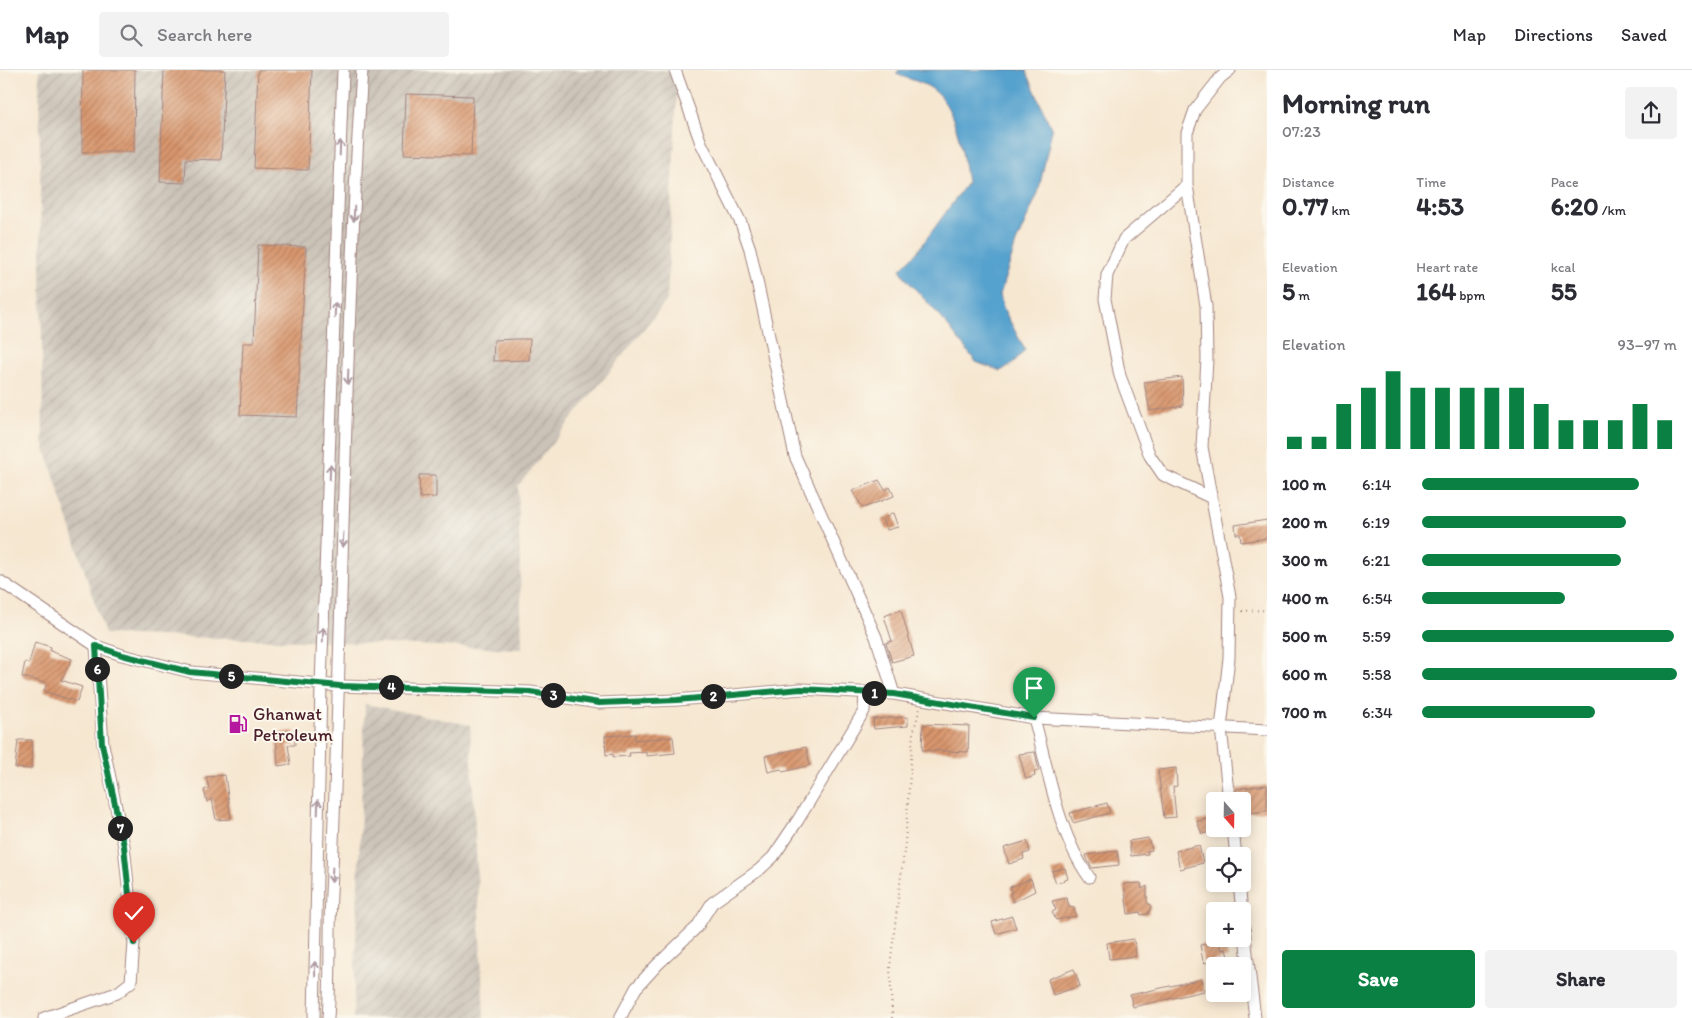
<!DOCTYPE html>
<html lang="en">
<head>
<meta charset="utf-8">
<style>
	body { margin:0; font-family:Itim,sans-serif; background:#f2f2f3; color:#2b2b33; height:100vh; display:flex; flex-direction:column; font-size:19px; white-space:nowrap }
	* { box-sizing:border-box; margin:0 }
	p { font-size:16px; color:#7c7c81 }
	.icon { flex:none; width:28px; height:28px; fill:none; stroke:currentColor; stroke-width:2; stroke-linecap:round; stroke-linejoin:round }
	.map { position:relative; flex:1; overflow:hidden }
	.details { display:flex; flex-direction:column; background:#fff; width:425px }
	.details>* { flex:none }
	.needle { width:32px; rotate:160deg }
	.tools { position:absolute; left:1206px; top:722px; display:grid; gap:10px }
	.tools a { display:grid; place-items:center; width:45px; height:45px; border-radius:5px; background:#fff; box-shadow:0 2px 12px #0003; font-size:25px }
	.pin { position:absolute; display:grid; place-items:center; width:42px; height:42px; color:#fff; margin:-51px -21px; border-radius:50% 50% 50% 0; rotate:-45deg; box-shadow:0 0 5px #0007 }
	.pin .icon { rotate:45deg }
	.km { position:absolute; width:25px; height:25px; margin:-12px; border-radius:50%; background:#222; color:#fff; font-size:14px; line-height:25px; text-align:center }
	.round { display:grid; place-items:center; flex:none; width:52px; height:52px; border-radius:5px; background:#f2f2f3 }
	.headline { display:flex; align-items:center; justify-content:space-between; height:85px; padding:0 15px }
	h1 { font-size:28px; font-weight:700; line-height:38px }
	.metrics { display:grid; grid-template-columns:repeat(3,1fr); gap:8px; height:85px; padding:5px 15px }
	.metrics div { display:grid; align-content:center }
	.metrics b { font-size:25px; font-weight:700 }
	.metrics small { font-size:14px; font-weight:400 }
	.metrics p { font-size:14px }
	.chart { height:140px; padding:10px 15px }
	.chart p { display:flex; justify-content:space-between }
	.chart svg { width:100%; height:90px; margin-top:5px; stroke:#0b8043; stroke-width:6 }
	.cta { display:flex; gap:10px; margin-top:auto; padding:10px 15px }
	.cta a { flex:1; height:58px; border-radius:5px; background:#0b8043; color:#fff; font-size:20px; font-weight:700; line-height:58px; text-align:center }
	.cta a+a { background:#f2f2f3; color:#2b2b33 }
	ul { padding:0 15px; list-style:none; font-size:16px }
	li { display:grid; grid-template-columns:80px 60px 1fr; align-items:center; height:38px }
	li i { height:12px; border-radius:6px; background:#0b8043 }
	header { display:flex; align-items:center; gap:30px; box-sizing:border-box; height:70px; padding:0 25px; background:#fff; border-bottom:1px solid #e1e1e2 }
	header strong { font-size:24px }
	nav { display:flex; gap:28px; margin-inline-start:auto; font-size:18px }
	.search { width:350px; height:45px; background:#f2f2f3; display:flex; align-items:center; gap:12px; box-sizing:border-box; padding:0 18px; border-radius:5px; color:#7c7c81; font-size:19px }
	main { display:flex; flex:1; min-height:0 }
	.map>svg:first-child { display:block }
</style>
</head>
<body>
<header>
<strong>Map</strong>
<div class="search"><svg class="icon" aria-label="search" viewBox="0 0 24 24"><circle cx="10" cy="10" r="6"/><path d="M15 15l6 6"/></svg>Search here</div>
<nav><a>Map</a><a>Directions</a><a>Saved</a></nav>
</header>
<main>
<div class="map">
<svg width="1267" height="948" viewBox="0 0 1267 948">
	<defs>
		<pattern id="industrial-furrows" width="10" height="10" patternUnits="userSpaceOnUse" patternTransform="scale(1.25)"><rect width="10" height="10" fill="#cbc3b8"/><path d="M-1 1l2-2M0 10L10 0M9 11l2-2" fill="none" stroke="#b0a79e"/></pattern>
		<pattern id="building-hatch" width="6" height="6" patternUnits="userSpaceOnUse" patternTransform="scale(1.25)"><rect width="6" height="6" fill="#d8966d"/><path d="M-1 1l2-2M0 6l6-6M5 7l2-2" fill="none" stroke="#b17a5a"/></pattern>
	</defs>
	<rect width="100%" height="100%" fill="#fbf7ec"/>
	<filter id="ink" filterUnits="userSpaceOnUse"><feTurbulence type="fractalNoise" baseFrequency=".02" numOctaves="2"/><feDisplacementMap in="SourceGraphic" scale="10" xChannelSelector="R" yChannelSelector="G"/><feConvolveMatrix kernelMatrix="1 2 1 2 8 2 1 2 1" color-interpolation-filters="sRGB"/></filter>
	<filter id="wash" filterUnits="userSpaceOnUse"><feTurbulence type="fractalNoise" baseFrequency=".0096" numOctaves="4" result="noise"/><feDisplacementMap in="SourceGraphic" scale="20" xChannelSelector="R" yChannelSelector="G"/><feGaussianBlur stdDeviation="1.12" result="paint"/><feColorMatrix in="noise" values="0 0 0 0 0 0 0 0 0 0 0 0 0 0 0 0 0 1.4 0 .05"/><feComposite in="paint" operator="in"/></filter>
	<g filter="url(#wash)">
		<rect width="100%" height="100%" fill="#f6e7d1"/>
		<path fill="url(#industrial-furrows)" d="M 39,0 L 678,0 L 667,230 L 518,416 L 522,579 L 105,564 L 43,372 Z
			M 365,634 L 470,655 L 484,948 L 353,948 Z"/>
		<path fill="#56a2ce" stroke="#50607c" d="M 899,0 L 1026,0 L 1052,60 L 1038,123 L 1016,173 L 1000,224 L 1003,238 L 1025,280 L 1010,296 L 1000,301 L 976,292 L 940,246 L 907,210 L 900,199 L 917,182 L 967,113 C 963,85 957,41 936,22 C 927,13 908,9 896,4 Z"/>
		<g id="blocks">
			<path fill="url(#building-hatch)" d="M 83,0 L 135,0 L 134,82 L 82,82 Z
				M 164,0 L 225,0 L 221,90 L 186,89 L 185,113 L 160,112 Z
				M 258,0 L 312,0 L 308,100 L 254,98 Z
				M 406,24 L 473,26 L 471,86 L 404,84 Z
				M 258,175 L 306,177 L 297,347 L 240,345 L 243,273 L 254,273 Z
				M 516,269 L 530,269 L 529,290 L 493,291 L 494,270 Z
				M 1182,307 L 1183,336 L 1150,341 L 1144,312 Z
				M 419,405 L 436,405 L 436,427 L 420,428 Z
				M 879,410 L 885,420 L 890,417 L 894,426 L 863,438 L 852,421 Z
				M 893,443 L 898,457 L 887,460 L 882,450 Z
				M 1267,450 L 1267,468 L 1241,472 L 1240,464 L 1236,464 L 1235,455 Z
				M 901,540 L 914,586 L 892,592 L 886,573 L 892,571 L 884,546 Z
				M 35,572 L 51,577 L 50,581 L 72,589 L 61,610 L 82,617 L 77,632 L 44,621 L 47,613 L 22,607 L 25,592 L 29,593 Z
				M 908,647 L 908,656 L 874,659 L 873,649 Z
				M 923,654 L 969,656 L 968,682 L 922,680 Z
				M 294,661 L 295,675 L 288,675 L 291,694 L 278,696 L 276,663 Z
				M 635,664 L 635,670 L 673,667 L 675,683 L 646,686 L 646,682 L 629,683 L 630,686 L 613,687 L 613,684 L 606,685 L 605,666 Z
				M 18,670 L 32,670 L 31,699 L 15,698 Z
				M 806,677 L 810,695 L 783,702 L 781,699 L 768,702 L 765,686 Z
				M 1035,682 L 1039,701 L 1034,701 L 1035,706 L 1026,709 L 1019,684 Z
				M 1176,698 L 1177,716 L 1173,717 L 1176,747 L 1164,748 L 1158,700 Z
				M 225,705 L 231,749 L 216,750 L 212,729 L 207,732 L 204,720 L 209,718 L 206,707 Z
				M 1267,715 L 1267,741 L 1248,743 L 1248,736 L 1242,736 L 1242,731 L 1237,731 L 1236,719 Z
				M 1107,733 L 1110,743 L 1073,753 L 1070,743 Z
				M 1213,748 L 1215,761 L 1202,764 L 1197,751 Z
				M 1148,768 L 1152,780 L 1147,781 L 1148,784 L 1131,786 L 1129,771 Z
				M 1027,771 L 1030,782 L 1023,784 L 1024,789 L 1009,794 L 1004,778 Z
				M 1199,775 L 1203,793 L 1180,799 L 1176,781 Z
				M 1117,781 L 1119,795 L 1092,798 L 1087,789 L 1086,785 Z
				M 1065,798 L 1068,809 L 1056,813 L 1052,801 Z
				M 1031,809 L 1035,821 L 1013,832 L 1010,823 L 1012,822 L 1010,817 Z
				M 1141,813 L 1142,819 L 1147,816 L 1147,832 L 1151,836 L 1148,844 L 1141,845 L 1140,842 L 1128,844 L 1124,814 Z
				M 1067,828 L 1069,837 L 1074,838 L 1076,846 L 1056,850 L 1052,842 L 1056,840 L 1052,831 Z
				M 1012,846 L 1016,858 L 996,864 L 992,852 Z
				M 1134,869 L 1136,886 L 1109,889 L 1107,873 Z
				M 1220,871 L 1222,880 L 1226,879 L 1228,887 L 1205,893 L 1203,891 L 1200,875 Z
				M 1074,899 L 1080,916 L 1053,925 L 1048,909 Z
				M 1202,909 L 1204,921 L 1133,937 L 1130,925 Z"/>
		</g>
	</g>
	<g filter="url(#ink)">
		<use href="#blocks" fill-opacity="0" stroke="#a0837e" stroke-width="1"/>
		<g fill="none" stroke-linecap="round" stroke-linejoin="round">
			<g stroke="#a0837e" stroke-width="13">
				<path id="minor" d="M 675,0 L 701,73 L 741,153 L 750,179 L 795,386 L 876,567 L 894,624
					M 1187,115 L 1124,169 L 1107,205 L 1105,229 L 1120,306 L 1150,386 L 1163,405 L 1212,428
					M 0,511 L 96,576 L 122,585 L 191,602 L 340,616 L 530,622 L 599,633 L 677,630 L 801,619 L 894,624 L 1034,648 L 1267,660
					M 1034,648 C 1048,699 1058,764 1089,807
					M 1229,731 L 1221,658 L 1229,588 L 1230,527 L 1202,377 L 1207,289 L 1206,236 L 1187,115 L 1187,63 L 1195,40 L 1220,8 L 1230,0
					M 1233,759 L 1236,786
					M 1239,814 L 1242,841
					M 1242,842 L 1255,948
					M 44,948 L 117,923 L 131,912 L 134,873 L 124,776 L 103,674 L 96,576
					M 314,948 L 321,614 L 343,0
					M 328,948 C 331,907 329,865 331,824 C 343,549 344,274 362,0
					M 620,948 L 636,918 L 657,895 L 697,857 L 712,833 L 759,800 L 773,787 L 798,750 L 864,641 L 865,622"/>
			</g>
			<path stroke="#a0837e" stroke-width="2" stroke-dasharray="1 4" stroke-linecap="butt" d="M 1242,541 L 1267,540
				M 892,948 L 890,896 L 905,773 L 913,663 L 920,638"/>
			<use href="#minor" stroke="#fff" stroke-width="11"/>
		</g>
		<defs><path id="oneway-shaft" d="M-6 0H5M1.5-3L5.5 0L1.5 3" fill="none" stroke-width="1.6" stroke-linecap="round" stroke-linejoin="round" transform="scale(1.25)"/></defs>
		<g stroke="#ae9aa0">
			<use href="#oneway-shaft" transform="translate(340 78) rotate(-88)"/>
			<use href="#oneway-shaft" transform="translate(354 144) rotate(92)"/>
			<use href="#oneway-shaft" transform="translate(335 240) rotate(-88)"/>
			<use href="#oneway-shaft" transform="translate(348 307) rotate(93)"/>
			<use href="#oneway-shaft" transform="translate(330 402) rotate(-88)"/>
			<use href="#oneway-shaft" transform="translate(343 470) rotate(93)"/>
			<use href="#oneway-shaft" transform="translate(323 565) rotate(-88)"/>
			<use href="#oneway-shaft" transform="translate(318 737) rotate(-88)"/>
			<use href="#oneway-shaft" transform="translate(332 805) rotate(93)"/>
			<use href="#oneway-shaft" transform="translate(315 899) rotate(-91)"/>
		</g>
	</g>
	<g fill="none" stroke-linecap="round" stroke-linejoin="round" filter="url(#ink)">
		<g stroke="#fff" stroke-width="10">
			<path id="route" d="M 134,873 L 124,776 L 102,674 L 96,576 L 122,585 L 190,602 L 340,616 L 530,622 L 599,633 L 677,630 L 801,619 L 894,624 L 1034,648"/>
		</g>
		<use href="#route" stroke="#0b8043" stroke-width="6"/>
	</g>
	<defs>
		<g id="fuel-bare" transform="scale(1.5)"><path d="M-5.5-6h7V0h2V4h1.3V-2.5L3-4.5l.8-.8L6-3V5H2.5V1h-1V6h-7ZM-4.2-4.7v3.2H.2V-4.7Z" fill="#b5179e" stroke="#fbf7ec" stroke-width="2.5" paint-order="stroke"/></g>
	</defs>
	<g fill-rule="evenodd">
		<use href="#fuel-bare" x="238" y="654"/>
	</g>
	<g text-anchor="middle" stroke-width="4" stroke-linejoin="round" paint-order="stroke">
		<g font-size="18" fill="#4a1f2b" stroke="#fbf7ec" text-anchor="start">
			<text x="253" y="650">Ghanwat<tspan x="253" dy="21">Petroleum</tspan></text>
		</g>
	</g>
</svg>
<div class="tools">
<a><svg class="needle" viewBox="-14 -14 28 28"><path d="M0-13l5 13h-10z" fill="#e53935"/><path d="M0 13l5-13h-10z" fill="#7c7c81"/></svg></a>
<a><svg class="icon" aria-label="locate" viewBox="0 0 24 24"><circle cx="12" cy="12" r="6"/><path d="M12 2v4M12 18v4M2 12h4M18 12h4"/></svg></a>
<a>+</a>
<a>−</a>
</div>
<div class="pin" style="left:1034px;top:648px;background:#1e9e55"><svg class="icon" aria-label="arrive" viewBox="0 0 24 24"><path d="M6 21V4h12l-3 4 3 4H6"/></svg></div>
<div class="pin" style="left:134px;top:873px;background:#d93025"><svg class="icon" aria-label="check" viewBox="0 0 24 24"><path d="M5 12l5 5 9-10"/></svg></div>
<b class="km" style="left:874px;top:623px">1</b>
<b class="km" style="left:713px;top:626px">2</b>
<b class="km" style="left:553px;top:625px">3</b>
<b class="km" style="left:391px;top:617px">4</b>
<b class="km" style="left:231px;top:606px">5</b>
<b class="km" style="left:97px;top:599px">6</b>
<b class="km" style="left:120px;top:758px">7</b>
</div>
<section class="details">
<div class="headline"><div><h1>Morning run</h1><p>07:23</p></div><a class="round"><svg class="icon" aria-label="share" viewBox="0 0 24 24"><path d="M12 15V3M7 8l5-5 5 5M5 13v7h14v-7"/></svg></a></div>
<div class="metrics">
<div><p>Distance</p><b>0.77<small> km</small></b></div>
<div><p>Time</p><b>4:53</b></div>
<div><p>Pace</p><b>6:20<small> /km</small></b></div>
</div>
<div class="metrics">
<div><p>Elevation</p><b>5<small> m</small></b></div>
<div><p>Heart rate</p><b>164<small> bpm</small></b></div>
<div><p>kcal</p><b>55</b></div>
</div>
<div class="chart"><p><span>Elevation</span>93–97 m</p>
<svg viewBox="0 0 160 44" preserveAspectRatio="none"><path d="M5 44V38M15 44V38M25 44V22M35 44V14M45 44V6M55 44V14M65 44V14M75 44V14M85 44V14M95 44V14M105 44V22M115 44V30M125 44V30M135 44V30M145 44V22M155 44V30"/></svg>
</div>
<ul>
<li><b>100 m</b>6:14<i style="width:85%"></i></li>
<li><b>200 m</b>6:19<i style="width:80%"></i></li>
<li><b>300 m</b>6:21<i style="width:78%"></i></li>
<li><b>400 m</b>6:54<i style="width:56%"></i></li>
<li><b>500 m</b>5:59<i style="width:99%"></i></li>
<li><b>600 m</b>5:58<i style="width:100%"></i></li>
<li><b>700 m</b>6:34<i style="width:68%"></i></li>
</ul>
<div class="cta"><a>Save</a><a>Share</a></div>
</section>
</main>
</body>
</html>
